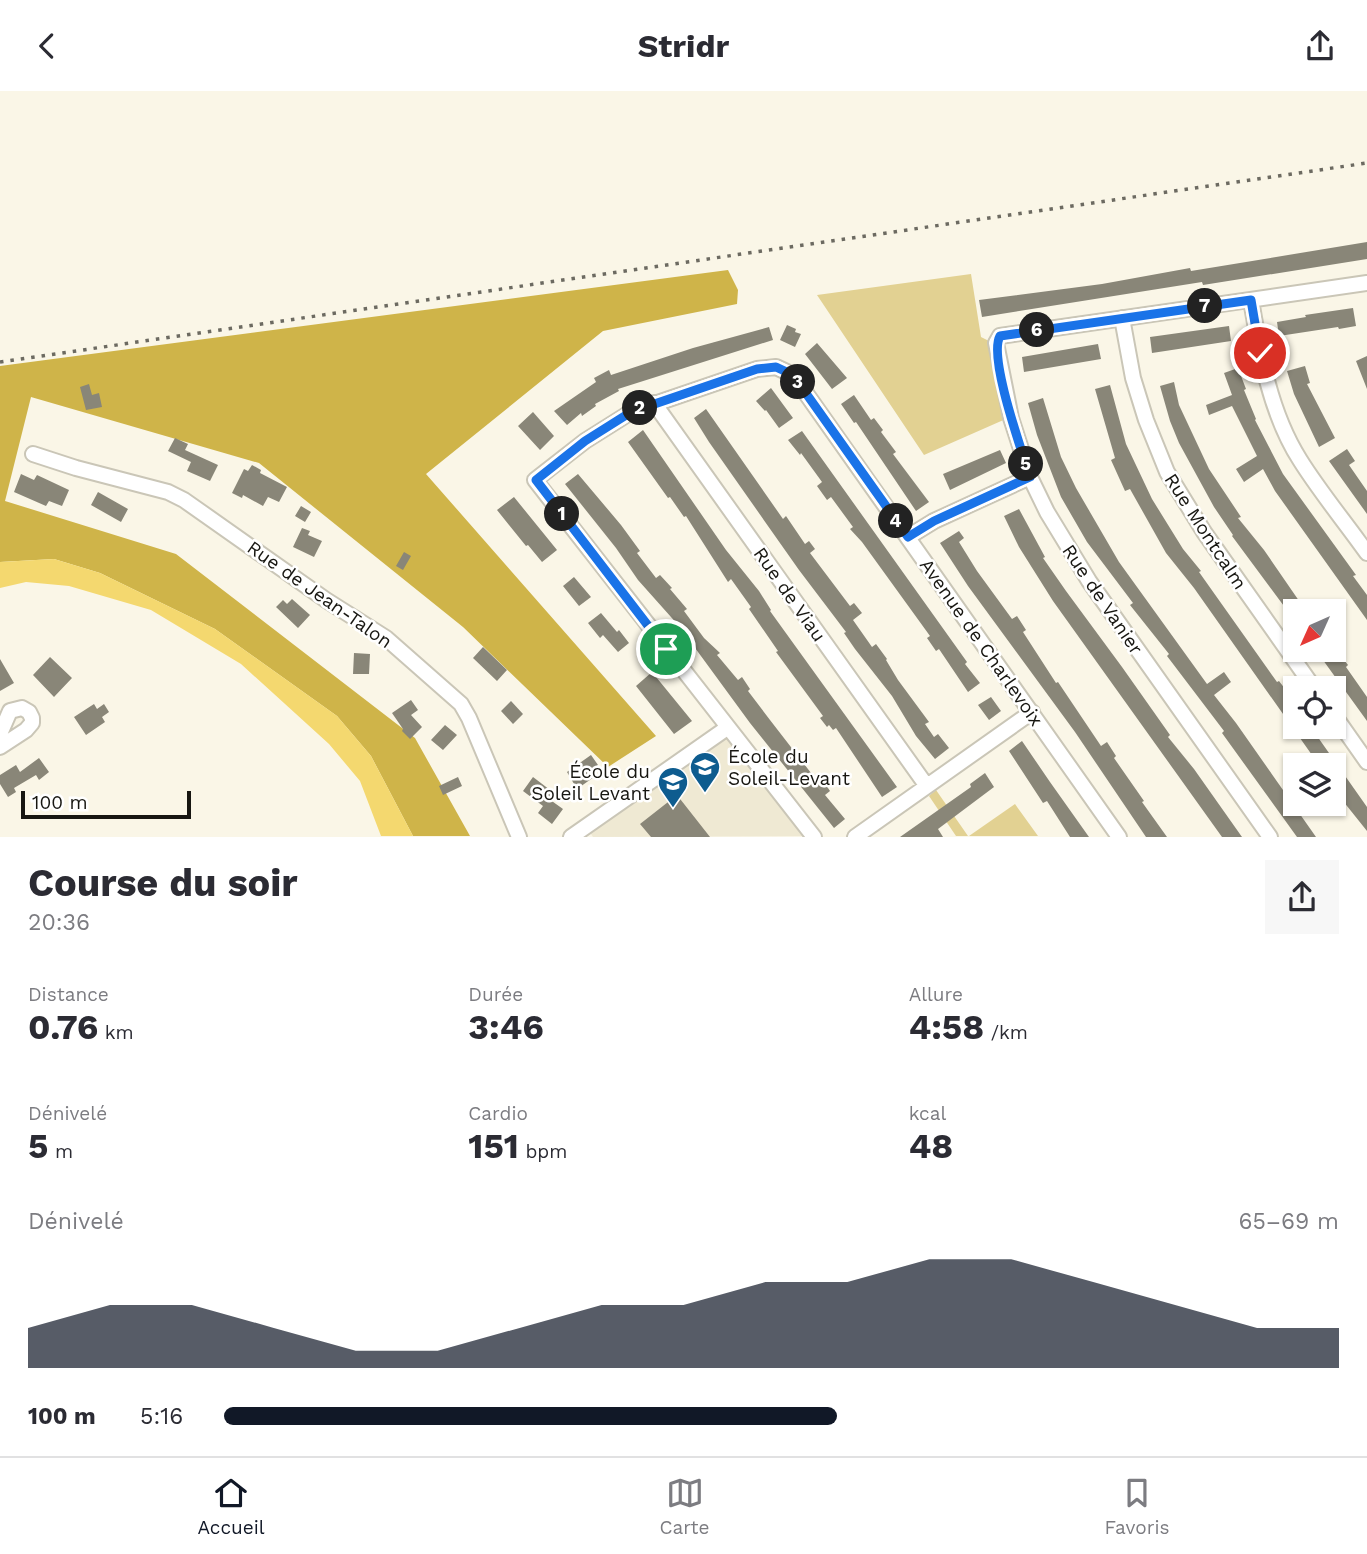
<!DOCTYPE html>
<html lang="fr">
<head>
<meta charset="utf-8">
<style>
	body { margin:0; font-family:"Work Sans",sans-serif; background:#f7f7f7; color:#2b2b33; height:100vh; display:flex; flex-direction:column; font-size:26px; white-space:nowrap }
	* { box-sizing:border-box; margin:0 }
	p { font-size:23px; color:#7c7c81 }
	.icon { flex:none; width:38px; height:38px; fill:none; stroke:currentColor; stroke-width:2; stroke-linecap:round; stroke-linejoin:round }
	.map { position:relative; height:746px; overflow:hidden }
	.side { display:flex; flex-direction:column; background:#fff; flex:1 }
	.side>* { flex:none }
	.needle { width:46px; rotate:225deg }
	.controls { position:absolute; left:1283px; top:508px; display:grid; gap:14px }
	.controls a { display:grid; place-items:center; width:63px; height:63px; border-radius:0px; background:#fff; box-shadow:0 2px 5px #0004; font-size:35px }
	.scale { position:absolute; left:21px; bottom:18px; width:170px; box-sizing:border-box; padding-left:7px; border:4px solid #171611; border-top:0; font-size:19px; line-height:24px; white-space:nowrap; color:#171611; -webkit-text-stroke:5px #fff; paint-order:stroke }
	.pin { position:absolute; display:grid; place-items:center; width:60px; height:60px; color:#fff; margin:-30px; border:4px solid #fff; border-radius:50%; box-shadow:0 2px 7px #0007 }
	.km { position:absolute; width:35px; height:35px; margin:-18px; border-radius:50%; background:#222; color:#fff; font-size:19px; line-height:35px; text-align:center }
	.round { display:grid; place-items:center; flex:none; width:74px; height:74px; border-radius:0px; background:#f7f7f7 }
	.headline { display:flex; align-items:center; justify-content:space-between; height:119px; padding:0 28px }
	h1 { font-size:38px; font-weight:700; line-height:52px }
	.figures { display:grid; grid-template-columns:repeat(3,1fr); gap:10px; height:119px; padding:7px 28px }
	.figures div { display:grid; align-content:center }
	.figures b { font-size:35px; font-weight:700 }
	.figures small { font-size:19px; font-weight:400 }
	.figures p { font-size:19px }
	.chart { height:196px; padding:14px 28px }
	.chart p { display:flex; justify-content:space-between }
	.chart svg { width:100%; height:126px; margin-top:7px; fill:#111827; opacity:.7 }
	ul { padding:0 28px; list-style:none; font-size:23px }
	li { display:grid; grid-template-columns:112px 84px 1fr; align-items:center; height:52px }
	li i { height:18px; border-radius:9px; background:#111827 }
	header { display:flex; justify-content:space-between; align-items:center; height:91px; padding:0 28px; background:#fff; font-size:32px; font-weight:700 }
	.dock { display:flex; justify-content:space-around; align-items:center; height:98px; border-top:2px solid #e1e1e2; background:#fff; font-size:19px; color:#7c7c81 }
	.dock a { display:grid; justify-items:center; gap:4px }
	.dock .selected { color:#111827 }
	.map>svg:first-child { display:block }
</style>
</head>
<body>
<header><svg class="icon" aria-label="back" viewBox="0 0 24 24"><path d="M15 5l-7 7 7 7"/></svg>Stridr<svg class="icon" aria-label="share" viewBox="0 0 24 24"><path d="M12 15V3M7 8l5-5 5 5M5 13v7h14v-7"/></svg></header>
<div class="map">
<svg width="1367" height="746" viewBox="0 0 1367 746">
	<rect width="100%" height="100%" fill="#faf6e7"/>
	<path fill="#efe9d3" d="M 724,640 L 810,745 L 593,746 L 587,737 Z"/>
	<path fill="#e2d192" d="M 971,183 L 981,246 L 993,252 L 1008,327 L 924,364 L 817,204 Z
		M 936,699 L 968,745 L 956,745 L 929,705 Z
		M 1015,713 L 1038,745 L 969,745 Z"/>
	<path fill="#cfb449" d="M 728,179 L 738,199 L 737,213 L 603,240 L 426,383 L 656,645 L 608,676 L 463,536 L 259,372 L 31,306 L 5,410 L 176,463 L 415,647 L 470,745 L 413,745 L 371,665 L 337,625 L 215,538 L 100,482 L 54,468 L 0,471 L 0,275 Z"/>
	<path fill="#f4d86f" d="M 54,468 L 100,482 L 215,538 L 337,625 L 371,665 L 413,745 L 381,745 L 360,690 L 329,653 L 241,573 L 151,519 L 69,495 L 26,491 L 0,497 L 0,471 Z"/>
	<path fill="#898678" d="M 1367,151 L 1367,168 L 1203,194 L 1202,191 L 982,226 L 979,209 L 1102,193 L 1190,177 L 1191,180 Z
		M 1353,217 L 1356,235 L 1339,238 L 1338,236 L 1279,245 L 1277,231 L 1306,226 L 1305,224 Z
		M 787,234 L 796,238 L 795,241 L 801,243 L 795,256 L 780,249 Z
		M 1229,235 L 1231,250 L 1152,262 L 1150,246 Z
		M 769,236 L 773,249 L 618,298 L 619,300 L 595,313 L 596,315 L 582,325 L 581,322 L 567,334 L 554,320 L 596,291 L 594,287 L 609,279 L 611,284 L 693,257 Z
		M 817,252 L 847,287 L 832,298 L 805,263 Z
		M 1098,253 L 1101,268 L 1024,281 L 1022,266 Z
		M 1367,265 L 1367,298 L 1356,270 Z
		M 1305,275 L 1310,292 L 1307,293 L 1335,347 L 1319,356 L 1294,303 L 1287,280 Z
		M 1238,277 L 1246,298 L 1244,299 L 1256,328 L 1255,329 L 1283,383 L 1356,484 L 1353,485 L 1367,504 L 1367,529 L 1275,400 L 1263,378 L 1244,391 L 1236,378 L 1257,365 L 1232,315 L 1209,324 L 1206,314 L 1232,304 L 1224,282 Z
		M 1174,291 L 1179,314 L 1209,378 L 1241,426 L 1238,427 L 1264,459 L 1306,520 L 1295,520 L 1295,530 L 1232,445 L 1233,444 L 1214,416 L 1179,352 L 1170,330 L 1160,295 Z
		M 89,293 L 92,304 L 99,302 L 102,316 L 86,319 L 80,296 Z
		M 1110,294 L 1126,353 L 1152,408 L 1183,458 L 1201,480 L 1199,481 L 1277,591 L 1279,590 L 1295,611 L 1295,635 L 1310,635 L 1367,716 L 1367,740 L 1335,700 L 1337,698 L 1334,693 L 1334,674 L 1319,674 L 1194,497 L 1166,462 L 1130,398 L 1125,400 L 1111,369 L 1115,367 L 1095,298 Z
		M 771,297 L 793,327 L 779,337 L 766,319 L 765,320 L 756,310 Z
		M 854,304 L 871,329 L 874,327 L 883,339 L 881,341 L 896,361 L 893,363 L 929,411 L 916,420 L 856,331 L 854,332 L 841,313 Z
		M 1043,307 L 1061,366 L 1076,397 L 1119,471 L 1207,593 L 1224,581 L 1231,591 L 1214,604 L 1236,632 L 1316,746 L 1297,746 L 1222,642 L 1224,640 L 1167,565 L 1169,563 L 1130,514 L 1133,512 L 1087,451 L 1061,406 L 1037,344 L 1028,312 Z
		M 706,318 L 783,428 L 786,425 L 805,453 L 809,450 L 815,458 L 810,462 L 850,515 L 854,512 L 862,522 L 853,529 L 872,556 L 876,553 L 887,568 L 886,569 L 898,589 L 929,631 L 925,633 L 934,646 L 938,643 L 949,657 L 935,668 L 916,645 L 892,605 L 855,558 L 844,542 L 846,541 L 799,479 L 709,351 L 694,327 Z
		M 533,321 L 554,345 L 540,359 L 518,335 Z
		M 643,339 L 726,459 L 759,500 L 771,519 L 770,520 L 897,696 L 882,706 L 836,637 L 833,639 L 829,634 L 827,636 L 820,627 L 823,625 L 776,561 L 778,560 L 749,518 L 751,516 L 731,488 L 728,491 L 686,425 L 684,426 L 670,406 L 668,407 L 628,351 Z
		M 802,340 L 967,571 L 965,573 L 980,592 L 968,601 L 939,558 L 936,560 L 927,547 L 930,545 L 862,451 L 850,438 L 853,436 L 831,406 L 827,409 L 817,395 L 822,391 L 801,362 L 800,364 L 788,349 Z
		M 175,347 L 188,353 L 185,359 L 218,374 L 210,390 L 187,380 L 191,371 L 168,360 Z
		M 1347,358 L 1355,370 L 1349,374 L 1367,400 L 1367,423 L 1329,370 Z
		M 1000,359 L 1006,372 L 950,399 L 943,383 Z
		M 252,374 L 261,379 L 260,382 L 287,396 L 279,411 L 268,406 L 263,415 L 243,404 L 242,407 L 232,402 L 244,378 L 248,380 Z
		M 21,383 L 34,389 L 37,384 L 69,399 L 62,415 L 49,410 L 46,415 L 14,401 Z
		M 578,383 L 621,434 L 640,460 L 637,462 L 656,487 L 660,484 L 672,497 L 670,498 L 687,518 L 684,520 L 704,547 L 720,562 L 717,564 L 738,589 L 742,586 L 750,598 L 748,600 L 770,629 L 818,691 L 822,688 L 830,700 L 825,704 L 845,728 L 834,737 L 750,632 L 679,535 L 638,489 L 616,457 L 565,393 Z
		M 98,401 L 128,418 L 121,431 L 91,414 Z
		M 514,406 L 557,459 L 542,471 L 528,454 L 526,455 L 497,419 Z
		M 301,415 L 311,421 L 305,431 L 295,425 Z
		M 1019,418 L 1045,466 L 1043,467 L 1066,500 L 1122,576 L 1170,644 L 1168,646 L 1194,678 L 1242,746 L 1222,746 L 1053,510 L 1019,456 L 1004,425 Z
		M 302,437 L 310,440 L 308,444 L 322,450 L 314,466 L 293,456 Z
		M 959,440 L 964,447 L 959,451 L 977,480 L 1012,528 L 1017,525 L 1026,539 L 1023,541 L 1056,592 L 1058,591 L 1101,655 L 1107,651 L 1116,665 L 1114,667 L 1144,710 L 1142,711 L 1167,746 L 1146,746 L 1075,641 L 968,495 L 940,452 Z
		M 404,461 L 411,465 L 403,479 L 396,475 Z
		M 574,486 L 591,506 L 579,515 L 563,495 Z
		M 292,508 L 310,524 L 298,537 L 276,516 L 283,509 L 287,513 Z
		M 601,522 L 617,541 L 619,539 L 629,552 L 618,561 L 603,544 L 600,547 L 588,532 Z
		M 483,556 L 507,579 L 497,590 L 473,567 Z
		M 1315,558 L 1336,558 L 1348,574 L 1346,576 L 1367,606 L 1367,630 Z
		M 354,562 L 370,563 L 369,583 L 353,583 Z
		M 50,566 L 72,587 L 54,606 L 33,584 Z
		M 0,568 L 14,592 L 0,600 Z
		M 652,581 L 692,630 L 674,643 L 636,595 Z
		M 991,606 L 1001,620 L 989,629 L 978,614 Z
		M 411,609 L 418,619 L 411,624 L 422,636 L 410,648 L 402,640 L 403,638 L 392,622 Z
		M 511,610 L 523,623 L 513,633 L 501,620 Z
		M 94,613 L 97,618 L 104,613 L 109,621 L 102,626 L 105,631 L 86,644 L 74,626 Z
		M 445,634 L 457,644 L 443,659 L 431,649 Z
		M 1022,650 L 1050,691 L 1089,746 L 1070,746 L 1047,710 L 1043,712 L 1009,660 Z
		M 591,664 L 598,674 L 589,680 L 594,686 L 577,698 L 567,681 Z
		M 39,667 L 49,681 L 39,689 L 36,684 L 14,697 L 16,701 L 8,706 L 0,693 L 0,684 L 16,674 L 20,681 Z
		M 985,682 L 994,696 L 938,738 L 943,746 L 900,746 L 971,696 L 970,693 Z
		M 458,686 L 462,695 L 443,704 L 439,695 Z
		M 533,686 L 554,702 L 549,708 L 563,718 L 552,733 L 538,722 L 543,715 L 523,700 Z
		M 677,704 L 710,746 L 651,746 L 640,733 Z"/>
	<g fill="none" stroke-linecap="round" stroke-linejoin="round">
		<g stroke="#cac6b7" stroke-width="18">
			<path id="street" d="M 1251,209 C 1260,263 1270,322 1300,369 C 1320,401 1345,431 1367,462
				M 1122,227 L 1133,287 L 1146,329 L 1167,381 L 1204,441 L 1314,597
				M 654,312 L 926,694
				M 33,363 L 76,377 L 168,401 L 184,409 L 326,509 L 386,547 L 461,613 L 469,627 L 519,746
				M 908,446 L 934,430 L 1030,386
				M 1334,624 L 1367,671
				M 0,643 L 10,620 L 22,617 L 29,621 L 32,627 L 32,632 L 26,639 L 0,656
				M 571,746 L 727,637
				M 814,746 L 535,389 L 585,350 L 631,321 L 757,278 L 776,276 L 793,284 L 1119,746
				M 855,746 L 1032,621
				M 1270,746 L 1089,490 L 1047,421 L 1030,386 L 1011,327 L 996,252 L 1000,245 L 1367,192"/>
		</g>
		<use href="#street" stroke="#fff" stroke-width="14"/>
		<path stroke="#6c6a61" stroke-width="3.5" stroke-dasharray="3.5 7" stroke-linecap="butt" d="M 0,271 L 1367,72"/>
	</g>
	<g fill="none" stroke-linecap="round" stroke-linejoin="round">
		<g stroke="#fff" stroke-width="14">
			<path id="route" d="M 666,558 L 536,389 L 585,350 L 631,321 L 757,278 L 776,276 L 793,284 L 908,446 L 934,430 L 1030,386 C 1022,360 988,266 1000,245 L 1251,209 L 1260,262"/>
		</g>
		<use href="#route" stroke="#1a73e8" stroke-width="9"/>
	</g>
	<defs>
		<g id="school-pin" transform="scale(1.575)"><path d="M0 17L-7.5 6A9.5 9.5 0 1 1 7.5 6Z" fill="#0e5c8f" stroke="#fff"/><path d="M0-5L7-2L0 1L-7-2ZM-4 1L0 2.5L4 1V4Q0 6-4 4Z" fill="#fff"/></g>
	</defs>
	<g fill-rule="evenodd">
		<use href="#school-pin" x="705" y="676"/>
		<use href="#school-pin" x="673" y="691"/>
	</g>
	<g text-anchor="middle" stroke-width="5" stroke-linejoin="round" paint-order="stroke">
		<g font-size="19" fill="#171611" stroke="#fff">
			<text transform="translate(1206 440) rotate(57)" y="7">Rue Montcalm</text>
			<text transform="translate(320 503) rotate(35)" y="7">Rue de Jean-Talon</text>
			<text transform="translate(790 503) rotate(55)" y="7">Rue de Viau</text>
			<text transform="translate(1103 508) rotate(56)" y="7">Rue de Vanier</text>
			<text transform="translate(982 551) rotate(55)" y="7">Avenue de Charlevoix</text>
		</g>
		<g font-size="19" fill="#171611" stroke="#fff" text-anchor="start">
			<text x="728" y="672">École du<tspan x="728" dy="22">Soleil-Levant</tspan></text>
			<text x="650" y="687" text-anchor="end">École du<tspan x="650" dy="22">Soleil Levant</tspan></text>
		</g>
	</g>
</svg>
<div class="controls">
<a><svg class="needle" viewBox="-14 -14 28 28"><path d="M0-13l5 13h-10z" fill="#e53935"/><path d="M0 13l5-13h-10z" fill="#7c7c81"/></svg></a>
<a><svg class="icon" aria-label="locate" viewBox="0 0 24 24"><circle cx="12" cy="12" r="6"/><path d="M12 2v4M12 18v4M2 12h4M18 12h4"/></svg></a>
<a><svg class="icon" aria-label="layers" viewBox="0 0 24 24"><path d="M12 4l9 5-9 5-9-5zM3 14l9 5 9-5"/></svg></a>
</div>
<div class="scale">100 m</div>
<div class="pin" style="left:666px;top:558px;background:#1e9e55"><svg class="icon" aria-label="arrive" viewBox="0 0 24 24"><path d="M6 21V4h12l-3 4 3 4H6"/></svg></div>
<div class="pin" style="left:1260px;top:262px;background:#d93025"><svg class="icon" aria-label="check" viewBox="0 0 24 24"><path d="M5 12l5 5 9-10"/></svg></div>
<b class="km" style="left:562px;top:423px">1</b>
<b class="km" style="left:640px;top:317px">2</b>
<b class="km" style="left:798px;top:291px">3</b>
<b class="km" style="left:896px;top:430px">4</b>
<b class="km" style="left:1026px;top:373px">5</b>
<b class="km" style="left:1037px;top:239px">6</b>
<b class="km" style="left:1205px;top:215px">7</b>
</div>
<section class="side">
<div class="headline"><div><h1>Course du soir</h1><p>20:36</p></div><a class="round"><svg class="icon" aria-label="share" viewBox="0 0 24 24"><path d="M12 15V3M7 8l5-5 5 5M5 13v7h14v-7"/></svg></a></div>
<div class="figures">
<div><p>Distance</p><b>0.76<small> km</small></b></div>
<div><p>Durée</p><b>3:46</b></div>
<div><p>Allure</p><b>4:58<small> /km</small></b></div>
</div>
<div class="figures">
<div><p>Dénivelé</p><b>5<small> m</small></b></div>
<div><p>Cardio</p><b>151<small> bpm</small></b></div>
<div><p>kcal</p><b>48</b></div>
</div>
<div class="chart"><p><span>Dénivelé</span>65–69 m</p>
<svg viewBox="0 0 160 44" preserveAspectRatio="none"><path d="M0 44V30L10 22L20 22L30 30L40 38L50 38L60 30L70 22L80 22L90 14L100 14L110 6L120 6L130 14L140 22L150 30L160 30V44z"/></svg>
</div>
<ul>
<li><b>100 m</b>5:16<i style="width:55%"></i></li>
</ul>
</section>
<nav class="dock">
<a class="selected"><svg class="icon" aria-label="home" viewBox="0 0 24 24"><path d="M3 11l9-7 9 7M6 9v11h12V9"/></svg>Accueil</a>
<a><svg class="icon" aria-label="map" viewBox="0 0 24 24"><path d="M3 6l6-2 6 2 6-2v14l-6 2-6-2-6 2zM9 4v14M15 6v14"/></svg>Carte</a>
<a><svg class="icon" aria-label="saved" viewBox="0 0 24 24"><path d="M7 4h10v16l-5-4-5 4z"/></svg>Favoris</a>
</nav>
</body>
</html>
